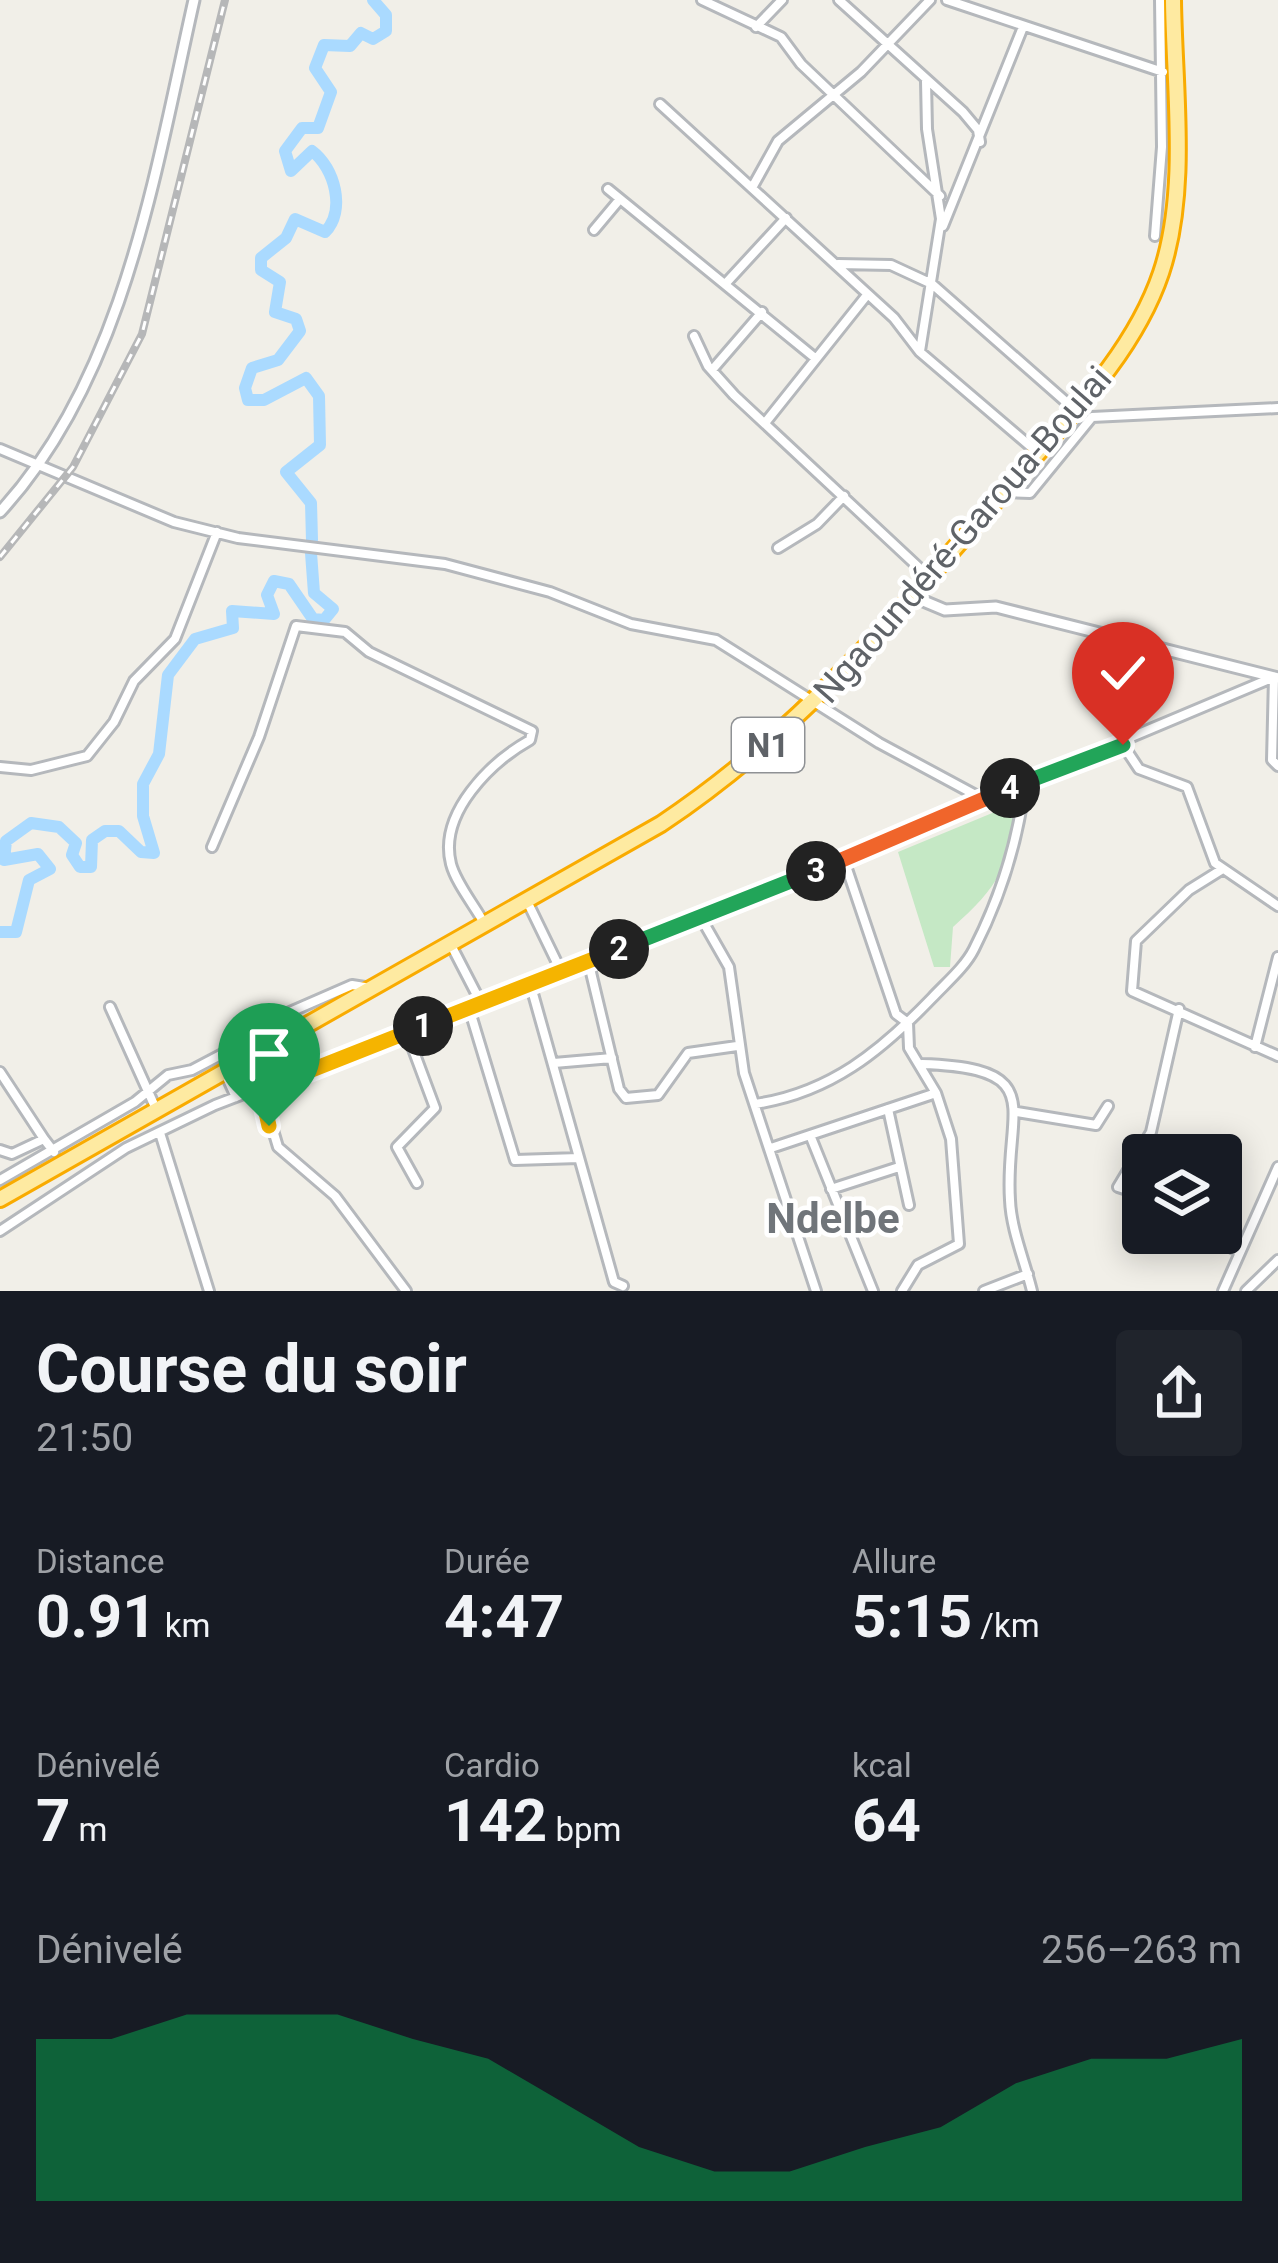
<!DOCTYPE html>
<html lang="fr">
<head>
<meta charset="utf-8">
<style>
	body { margin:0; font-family:Roboto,sans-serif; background:#20242c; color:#f1f3f6; height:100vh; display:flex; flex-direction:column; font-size:45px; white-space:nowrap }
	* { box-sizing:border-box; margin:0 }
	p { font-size:39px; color:#9ea1a6 }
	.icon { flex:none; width:66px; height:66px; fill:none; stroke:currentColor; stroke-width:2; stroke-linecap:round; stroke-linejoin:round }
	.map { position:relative; height:1291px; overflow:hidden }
	.side { display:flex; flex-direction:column; background:#171b24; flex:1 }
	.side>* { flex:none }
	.buttons { position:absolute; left:1122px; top:1134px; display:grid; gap:24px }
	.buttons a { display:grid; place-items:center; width:120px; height:120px; border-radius:12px; background:#171b24; box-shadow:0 6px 30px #0003; font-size:60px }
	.pin { position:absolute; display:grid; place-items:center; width:102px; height:102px; color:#fff; margin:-123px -51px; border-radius:50% 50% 50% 0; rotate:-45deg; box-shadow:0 0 12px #0007 }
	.pin .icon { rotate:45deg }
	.km { position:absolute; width:60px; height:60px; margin:-30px; border-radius:50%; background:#222; color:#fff; font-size:33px; line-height:60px; text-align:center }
	.round { display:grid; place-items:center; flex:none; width:126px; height:126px; border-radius:12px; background:#20242c }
	.head { display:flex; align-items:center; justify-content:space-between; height:204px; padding:0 36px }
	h1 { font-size:66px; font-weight:700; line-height:90px }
	.stats { display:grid; grid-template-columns:repeat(3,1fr); gap:18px; height:204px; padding:12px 36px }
	.stats div { display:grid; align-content:center }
	.stats b { font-size:60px; font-weight:700 }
	.stats small { font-size:33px; font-weight:400 }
	.stats p { font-size:33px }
	.chart { height:336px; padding:24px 36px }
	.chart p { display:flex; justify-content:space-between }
	.chart svg { width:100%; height:216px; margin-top:12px; fill:#0b8043; opacity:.7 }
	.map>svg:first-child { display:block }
</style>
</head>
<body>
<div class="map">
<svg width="1278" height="1291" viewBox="0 0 1278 1291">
	<rect width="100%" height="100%" fill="#f1efe8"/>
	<path fill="#c5e8c5" d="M 1014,804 C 1014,863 997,888 953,927 L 950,967 L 934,967 L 898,852 Z"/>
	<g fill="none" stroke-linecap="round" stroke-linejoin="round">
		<path stroke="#aadaff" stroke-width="12" d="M 312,540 L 311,503 L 286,472 L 320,445 L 319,396 L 306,378 L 264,400 L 248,400 L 245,388 L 252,368 L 278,360 L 300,331 L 296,319 L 275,312 L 280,282 L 261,270 L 261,258 L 286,238 L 295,219 L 325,232 C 346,211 335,168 312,151 L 291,171 L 285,151 L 302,128 L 318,128 L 331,92 L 315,68 L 324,45 L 350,46 L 361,33 L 373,39 L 386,31 L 386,15 L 373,0
			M 0,932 L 16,932 L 29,880 L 50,869 L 38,854 L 4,860 L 6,841 L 31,823 L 59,827 L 76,843 L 72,855 L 80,867 L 91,867 L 92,840 L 105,831 L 119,831 L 141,852 L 154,853 L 143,816 L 143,784 L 159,754 L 168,675 L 195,639 L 233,628 L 232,611 L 274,614 L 267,595 L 274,581 L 289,584 L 313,619 L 324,620 L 333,609 L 314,593 L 311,553"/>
		<g stroke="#b5b8bc" stroke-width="14">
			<path id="minor" d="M 702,0 L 781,37 L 801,64 L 940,196
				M 839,0 L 963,112 L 978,130 L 980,142
				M 947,0 L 1163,72
				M 756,27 L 782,0
				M 660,104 L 894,318 L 920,352 L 1037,452
				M 753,186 L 778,141 L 861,72 L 930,0
				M 608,189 L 815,358
				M 943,226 L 1023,27
				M 594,230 L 620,199
				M 1155,236 L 1162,147 L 1160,0
				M 838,264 L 891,265 L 932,284 L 1074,409
				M 727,282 L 786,218
				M 694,336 L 708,366 L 734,395 L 930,578
				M 920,351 L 941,219 L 927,129 L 926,81
				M 712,370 L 762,312
				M 765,423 L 867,295
				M 0,449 L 174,522 L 238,538 L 445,564 L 550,592 L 631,624 L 716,640 L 879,743 L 983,799
				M 1005,492 L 1030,493 L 1092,417 L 1278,408
				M 778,548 L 817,524 L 844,496
				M 1274,677 L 1272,760 L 1278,766
				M 1123,745 L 1139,769 L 1187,787 L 1215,863 L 1278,906
				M 0,767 L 31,770 L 87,756 L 114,722 L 134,681 L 175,639 L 217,532
				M 212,847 L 259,737 L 296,626 L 345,632 L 369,652 L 532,731 L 530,740 C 491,762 438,813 451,864 C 456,883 474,905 484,923
				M 1221,870 L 1189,890 L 1136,941 L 1132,991 L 1278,1056
				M 527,901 L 561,971
				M 701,918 L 729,967 L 744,1073 L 816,1291
				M 451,945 L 481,1003
				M 588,960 L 619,1089 L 626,1098 L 658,1095 L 688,1053 L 737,1046
				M 530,983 L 614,1282 L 623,1286
				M 110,1007 L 156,1109
				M 469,1008 L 515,1160 L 579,1158
				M 407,1033 L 435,1108 L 397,1147 L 417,1183
				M 1255,1047 L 1278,957
				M 554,1063 L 612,1058
				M 922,1064 C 1051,1068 1004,1110 1010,1200 C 1011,1229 1025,1262 1032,1291
				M 224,1071 L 236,1097
				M 0,1072 L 44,1139
				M 261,1090 L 278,1147 L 335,1196 L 406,1291
				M 755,1104 C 830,1093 881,1051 932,998 C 946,983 965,967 974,949 C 1001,896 1018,842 1025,783
				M 888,1109 L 909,1205
				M 1017,1112 L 1096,1125 L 1108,1106
				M 160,1133 L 209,1291
				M 810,1135 L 873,1291
				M 771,1148 L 936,1093 L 909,1048 L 908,1023 L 896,1014 L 844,860
				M 0,1150 L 12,1154 L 44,1139 L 54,1152
				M 0,1180 L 135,1102 L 168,1075 L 192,1070 L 270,1029 L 290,1012 L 352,985 L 371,988
				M 831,1189 L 899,1167
				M 1143,1195 L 1118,1187 L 1151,1132 L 1179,1009
				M 0,1231 L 126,1148 L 215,1105 L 701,918 L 1274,677
				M 1207,1233 L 1237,1251
				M 902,1291 L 918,1265 L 959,1244 L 951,1139 L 936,1093
				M 984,1291 L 1028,1274
				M 1223,1291 L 1278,1167
				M 1246,1291 L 1278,1260"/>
		</g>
		<g stroke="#b5b8bc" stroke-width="15">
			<path id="tertiary" d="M 0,512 C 124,377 155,173 194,0
				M 914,597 L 945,610 L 996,607 L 1278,678"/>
		</g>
		<g stroke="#f9ab00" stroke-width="20">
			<path id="trunk" d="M 0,1199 L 661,824 C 802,730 897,614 1007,488 C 1063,423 1133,356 1161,273 C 1189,190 1174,87 1173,0"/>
		</g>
		<use href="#minor" stroke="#fff" stroke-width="8"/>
		<use href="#tertiary" stroke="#fff" stroke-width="9"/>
		<use href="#trunk" stroke="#feeaa1" stroke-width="14"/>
		<g stroke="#b6b7b8" stroke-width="8">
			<path id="rail" d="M 0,557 L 73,467 L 142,334 L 225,0"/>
		</g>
		<use href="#rail" stroke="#fff" stroke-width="3" stroke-dasharray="9" stroke-linecap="butt"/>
	</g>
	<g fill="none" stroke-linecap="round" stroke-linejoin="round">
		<g stroke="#fff" stroke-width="24">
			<path id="split-1" d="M 269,1126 L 261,1090 L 423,1026"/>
		</g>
		<g stroke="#fff" stroke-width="24">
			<path id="split-2" d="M 423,1026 L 619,949"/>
		</g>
		<g stroke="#fff" stroke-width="24">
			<path id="split-3" d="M 619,949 L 816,871"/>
		</g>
		<g stroke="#fff" stroke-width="24">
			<path id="split-4" d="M 816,871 L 1010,788"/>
		</g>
		<g stroke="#fff" stroke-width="24">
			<path id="split-5" d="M 1010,788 L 1123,745"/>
		</g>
		<use href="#split-1" stroke="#f5b400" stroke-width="15"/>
		<use href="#split-2" stroke="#f5b400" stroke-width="15"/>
		<use href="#split-3" stroke="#22a559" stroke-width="15"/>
		<use href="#split-4" stroke="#f0652b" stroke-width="15"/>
		<use href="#split-5" stroke="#22a559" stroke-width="15"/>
	</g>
	<g text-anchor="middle" stroke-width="9" stroke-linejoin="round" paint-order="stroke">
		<rect fill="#fff" stroke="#8f9295" stroke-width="3" x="732" y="718" width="72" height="54" rx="9"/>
		<g font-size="33" font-weight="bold" fill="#5f6368">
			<text x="768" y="757">N1</text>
		</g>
		<g font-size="36" fill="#5f6368" stroke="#fff">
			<text transform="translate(962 534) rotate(-49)" y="13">Ngaoundéré-Garoua-Boulai</text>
		</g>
		<g font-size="42" font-weight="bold" fill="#70757a" stroke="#fff">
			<text x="833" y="1233">Ndelbe</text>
		</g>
	</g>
</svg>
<div class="buttons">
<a><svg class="icon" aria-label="layers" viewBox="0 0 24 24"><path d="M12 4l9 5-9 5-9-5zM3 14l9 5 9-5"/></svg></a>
</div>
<div class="pin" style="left:269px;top:1126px;background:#1e9e55"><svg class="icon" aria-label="arrive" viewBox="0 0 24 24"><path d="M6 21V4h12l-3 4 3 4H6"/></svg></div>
<div class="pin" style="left:1123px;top:745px;background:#d93025"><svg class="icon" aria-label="check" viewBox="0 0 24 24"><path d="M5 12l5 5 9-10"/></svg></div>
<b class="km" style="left:423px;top:1026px">1</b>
<b class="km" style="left:619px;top:949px">2</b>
<b class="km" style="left:816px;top:871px">3</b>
<b class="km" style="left:1010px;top:788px">4</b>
</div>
<section class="side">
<div class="head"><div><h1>Course du soir</h1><p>21:50</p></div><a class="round"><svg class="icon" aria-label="share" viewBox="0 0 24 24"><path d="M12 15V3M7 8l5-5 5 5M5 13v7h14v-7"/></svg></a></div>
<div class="stats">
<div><p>Distance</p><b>0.91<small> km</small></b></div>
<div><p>Durée</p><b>4:47</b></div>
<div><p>Allure</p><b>5:15<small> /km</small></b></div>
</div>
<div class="stats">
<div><p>Dénivelé</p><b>7<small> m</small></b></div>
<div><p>Cardio</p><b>142<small> bpm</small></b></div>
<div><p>kcal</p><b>64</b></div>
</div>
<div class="chart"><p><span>Dénivelé</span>256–263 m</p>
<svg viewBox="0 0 160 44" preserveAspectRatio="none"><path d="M0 44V11L10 11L20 6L30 6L40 6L50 11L60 15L70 24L80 33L90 38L100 38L110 33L120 29L130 20L140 15L150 15L160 11V44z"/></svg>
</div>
</section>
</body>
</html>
